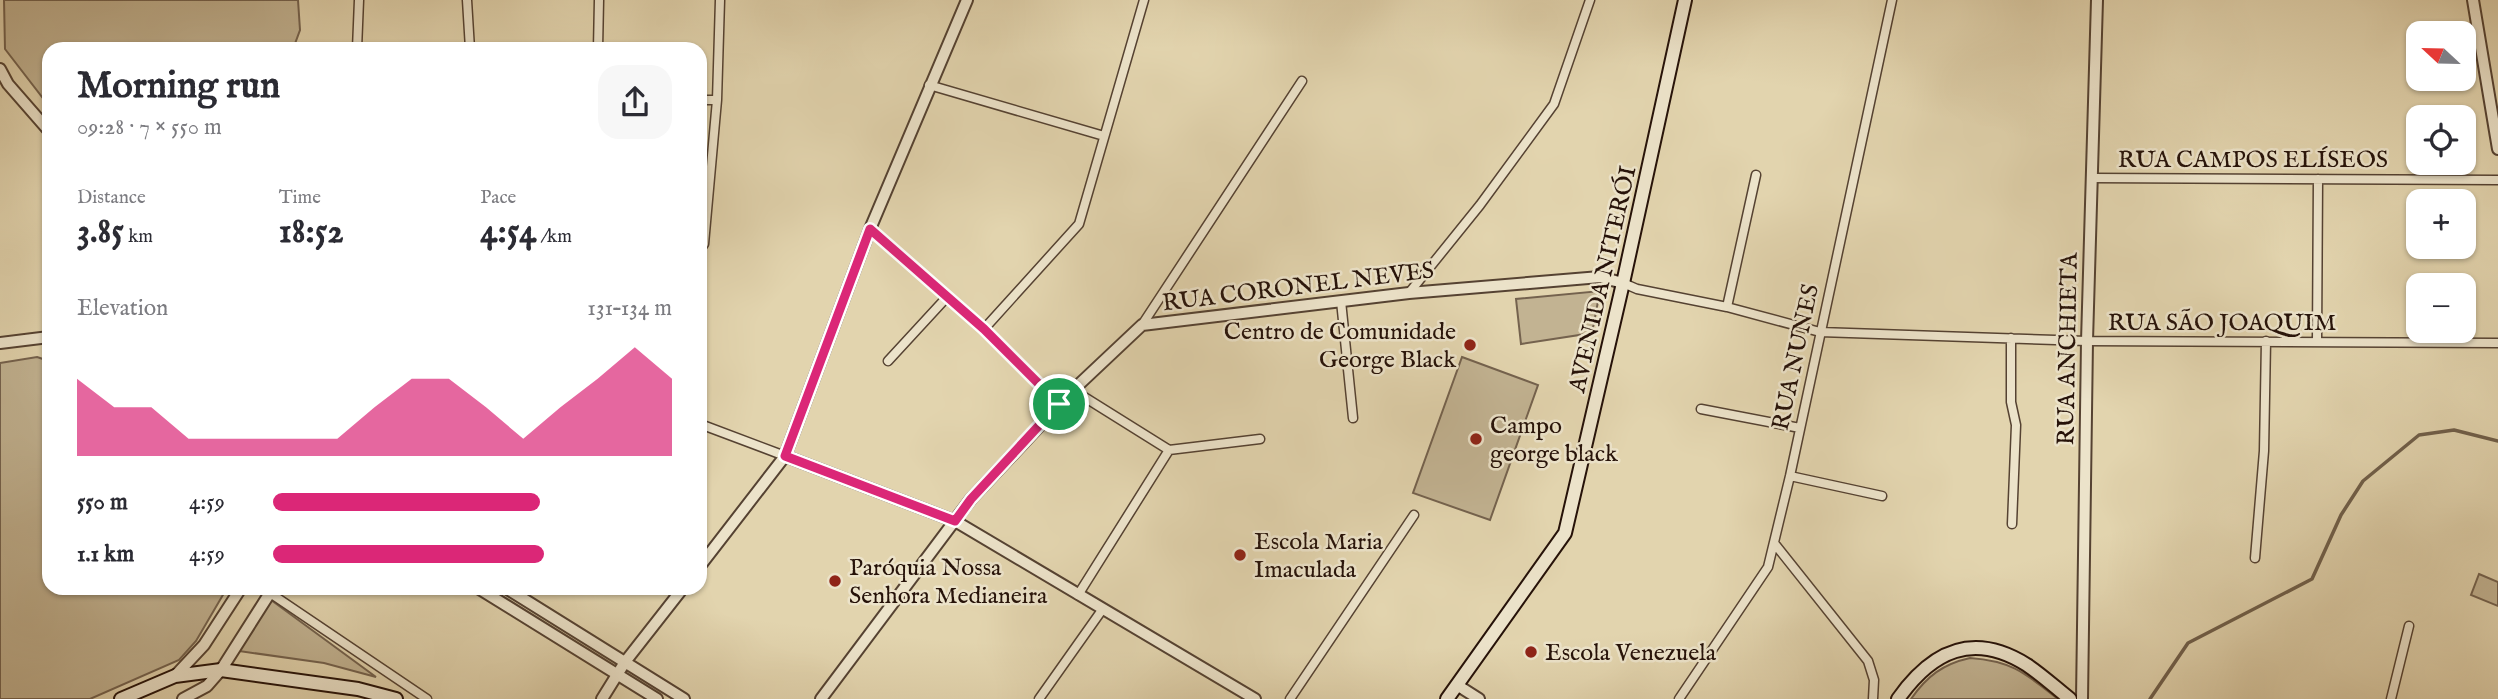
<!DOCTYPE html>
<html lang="en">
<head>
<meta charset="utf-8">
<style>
	body { margin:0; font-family:"IM FELL English",serif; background:#f7f7f7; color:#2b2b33; height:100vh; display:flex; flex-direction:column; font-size:26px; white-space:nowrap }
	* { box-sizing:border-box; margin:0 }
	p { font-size:23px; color:#7c7c81 }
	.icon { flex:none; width:38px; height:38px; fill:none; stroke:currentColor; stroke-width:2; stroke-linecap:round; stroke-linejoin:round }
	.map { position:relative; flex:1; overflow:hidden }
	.sheet { position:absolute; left:42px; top:42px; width:665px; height:553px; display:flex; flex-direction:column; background:#fff; border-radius:21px; box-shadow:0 2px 5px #0004 }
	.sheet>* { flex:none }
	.needle { width:46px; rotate:292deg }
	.controls { position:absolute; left:2406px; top:21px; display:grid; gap:14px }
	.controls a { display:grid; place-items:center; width:70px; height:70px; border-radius:14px; background:#fff; box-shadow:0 2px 5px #0004; font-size:35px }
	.pin { position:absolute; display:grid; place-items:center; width:60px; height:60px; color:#fff; margin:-30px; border:4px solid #fff; border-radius:50%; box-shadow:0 2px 7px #0007 }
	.round { display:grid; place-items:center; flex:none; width:74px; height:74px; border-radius:21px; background:#f7f7f7 }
	.head { display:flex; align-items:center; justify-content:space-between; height:119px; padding:0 35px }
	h1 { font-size:38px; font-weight:800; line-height:52px }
	.metrics { display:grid; grid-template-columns:repeat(3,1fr); gap:10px; height:119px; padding:7px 35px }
	.metrics div { display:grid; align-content:center }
	.metrics b { font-size:35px; font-weight:800 }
	.metrics small { font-size:19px; font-weight:400 }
	.metrics p { font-size:19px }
	.chart { height:196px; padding:14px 35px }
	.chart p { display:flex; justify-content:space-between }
	.chart svg { width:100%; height:126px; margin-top:7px; fill:#db2777; opacity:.7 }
	ul { padding:0 35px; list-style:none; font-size:23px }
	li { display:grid; grid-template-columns:112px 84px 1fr; align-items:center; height:52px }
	li i { height:18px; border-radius:9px; background:#db2777 }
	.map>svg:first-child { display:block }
</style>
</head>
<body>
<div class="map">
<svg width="2498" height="699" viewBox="0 0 2498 699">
	<rect width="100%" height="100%" fill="#e2d4ae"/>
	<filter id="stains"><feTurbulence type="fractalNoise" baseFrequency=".00286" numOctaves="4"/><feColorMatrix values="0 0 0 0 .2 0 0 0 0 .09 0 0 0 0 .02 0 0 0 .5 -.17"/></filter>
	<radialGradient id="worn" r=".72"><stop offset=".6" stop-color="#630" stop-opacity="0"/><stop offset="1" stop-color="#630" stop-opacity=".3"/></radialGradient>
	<path fill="#c2b392" stroke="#74624e" stroke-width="2" d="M 4,0 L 298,0 L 300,30 L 293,49 L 49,49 L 49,106 L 5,49 Z
		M 1600,291 L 1592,333 L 1521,344 L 1516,299 Z
		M 37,357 L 49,361 L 49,588 L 227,588 L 196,641 L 179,660 L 90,699 L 0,699 L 0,363 Z
		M 1462,357 L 1538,385 L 1490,520 L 1413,493 Z
		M 2479,574 L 2498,582 L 2498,606 L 2471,595 Z
		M 271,600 L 376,677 L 324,663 L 239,651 Z
		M 1970,658 C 2013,661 2026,674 2058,699 L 1911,699 C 1927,676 1943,664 1970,658 Z"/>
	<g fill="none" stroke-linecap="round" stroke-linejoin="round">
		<path stroke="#705f4a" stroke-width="3.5" d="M 2150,699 L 2188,643 L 2312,579 L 2341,515 L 2363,481 L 2419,435 L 2454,430 L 2498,441"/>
		<g stroke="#554232" stroke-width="11">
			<path id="minor" d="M 467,0 L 470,49
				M 357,49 L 359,0
				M 598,49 L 599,0
				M 929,85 L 1104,136
				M 700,100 L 717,100
				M 2092,178 L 2498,180
				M 870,229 L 984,329 L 1059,404
				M 700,250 L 704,244 L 717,100 L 720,0
				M 1623,283 L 1637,289 L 1727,307 L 1820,332 L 2087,341 L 2498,343
				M 1409,293 L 1480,205 L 1554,104 L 1590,0
				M 1341,301 L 1353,418
				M 1727,307 L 1756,175
				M 1142,325 L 1302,81
				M 984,329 L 1079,224 L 1144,0
				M 2011,338 L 2011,402 L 2016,425 L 2012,524
				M 2317,342 L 2318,179
				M 888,361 L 947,297
				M 1073,390 L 1169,450 L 1260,439
				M 1701,409 L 1800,428
				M 700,424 L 785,456
				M 1790,476 L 1882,496
				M 1774,543 L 1868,661 L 1874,680 L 1873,699
				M 2255,558 L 2264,451 L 2266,341
				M 270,593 L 427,699
				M 1078,595 L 1169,450
				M 1039,699 L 1102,610
				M 1290,699 L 1414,515
				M 1679,699 L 1768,567 L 1790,476 L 1892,0
				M 2391,699 L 2409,626"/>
		</g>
		<g stroke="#554232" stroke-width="14">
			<path id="tertiary" d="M 2473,0 L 2498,149
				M 0,69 L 8,84 L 49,131
				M 0,343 L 49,337
				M 785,456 L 955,521 L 1255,699
				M 700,566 L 785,456 L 870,229 L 967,0
				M 478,588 L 657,699
				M 506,588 L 684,699
				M 175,676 L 204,645 L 241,588
				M 1457,685 L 1479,699
				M 183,699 L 207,686 L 221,670 L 273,588
				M 602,699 L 625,662 L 683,588
				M 821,699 L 971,499 L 1073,390 L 1142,325 L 1409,293 L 1600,277 L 1623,283
				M 2082,699 L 2087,341 L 2097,0"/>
		</g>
		<g stroke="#261209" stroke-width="16">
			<path id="secondary" d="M 121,699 L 175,676 L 221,670 L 358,689 L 396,699
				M 1447,699 L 1565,533 L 1623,283 L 1685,0
				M 1898,699 C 1932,651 1973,631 2027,665 C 2042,675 2056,688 2070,699"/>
		</g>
		<use href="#minor" stroke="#ece3ca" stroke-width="8"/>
		<use href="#tertiary" stroke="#ece3ca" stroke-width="10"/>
		<use href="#secondary" stroke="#ece3ca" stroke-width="12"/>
	</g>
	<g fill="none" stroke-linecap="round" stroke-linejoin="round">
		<g stroke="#fff" stroke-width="14">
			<path id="route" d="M 870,229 L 984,329 L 1059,404 L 971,499 L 955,521 L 785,456 Z"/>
		</g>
		<use href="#route" stroke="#db2777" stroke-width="9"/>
	</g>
	<g fill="#8f2418" stroke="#ece3ca" stroke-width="2.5">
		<circle cx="1470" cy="345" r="7"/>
		<circle cx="1476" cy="439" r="7"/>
		<circle cx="1240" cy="555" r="7"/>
		<circle cx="835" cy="581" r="7"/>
		<circle cx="1531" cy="652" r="7"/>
	</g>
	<g text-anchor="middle" stroke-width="5" stroke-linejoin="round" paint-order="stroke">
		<g font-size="24" fill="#261209" stroke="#ece3ca">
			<text x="2253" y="167">RUA CAMPOS ELÍSEOS</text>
			<text transform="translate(1602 279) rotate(-77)" y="8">AVENIDA NITERÓI</text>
			<text transform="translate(1298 286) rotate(-7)" y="8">RUA CORONEL NEVES</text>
			<text x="2222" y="330">RUA SÃO JOAQUIM</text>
			<text transform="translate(2067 349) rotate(-89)" y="8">RUA ANCHIETA</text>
			<text transform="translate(1795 357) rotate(-78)" y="8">RUA NUNES</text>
		</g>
		<g font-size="24" fill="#261209" stroke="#ece3ca" text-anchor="start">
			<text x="1456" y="339" text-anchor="end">Centro de Comunidade<tspan x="1456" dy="28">George Black</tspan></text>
			<text x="1490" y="433">Campo<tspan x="1490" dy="28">george black</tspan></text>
			<text x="1254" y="549">Escola Maria<tspan x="1254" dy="28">Imaculada</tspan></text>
			<text x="849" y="575">Paróquia Nossa<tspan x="849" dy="28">Senhora Medianeira</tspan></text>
			<text x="1545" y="660">Escola Venezuela</text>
		</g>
	</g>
	<rect width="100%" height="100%" filter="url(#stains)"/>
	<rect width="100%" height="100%" fill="url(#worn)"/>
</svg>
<div class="controls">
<a><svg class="needle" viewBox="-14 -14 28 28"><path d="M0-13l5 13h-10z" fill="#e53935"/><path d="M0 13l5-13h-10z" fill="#7c7c81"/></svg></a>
<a><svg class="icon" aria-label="locate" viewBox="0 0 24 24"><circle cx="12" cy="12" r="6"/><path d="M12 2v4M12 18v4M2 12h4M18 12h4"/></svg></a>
<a>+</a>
<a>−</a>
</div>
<div class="pin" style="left:1059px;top:404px;background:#1e9e55"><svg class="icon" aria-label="arrive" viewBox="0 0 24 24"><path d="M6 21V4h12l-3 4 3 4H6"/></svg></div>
<section class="sheet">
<div class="head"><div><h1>Morning run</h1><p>09:28 · 7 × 550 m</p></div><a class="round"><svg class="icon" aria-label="share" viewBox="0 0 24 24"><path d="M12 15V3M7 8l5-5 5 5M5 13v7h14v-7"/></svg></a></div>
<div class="metrics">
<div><p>Distance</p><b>3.85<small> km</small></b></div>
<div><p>Time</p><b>18:52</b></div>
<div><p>Pace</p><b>4:54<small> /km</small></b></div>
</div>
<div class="chart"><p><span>Elevation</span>131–134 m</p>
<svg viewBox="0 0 160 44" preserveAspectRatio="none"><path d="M0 44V17L10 27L20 27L30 38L40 38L50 38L60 38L70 38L80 27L90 17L100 17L110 27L120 38L130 27L140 17L150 6L160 17V44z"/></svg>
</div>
<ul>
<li><b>550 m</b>4:59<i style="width:67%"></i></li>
<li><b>1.1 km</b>4:59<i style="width:68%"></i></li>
</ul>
</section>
</div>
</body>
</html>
